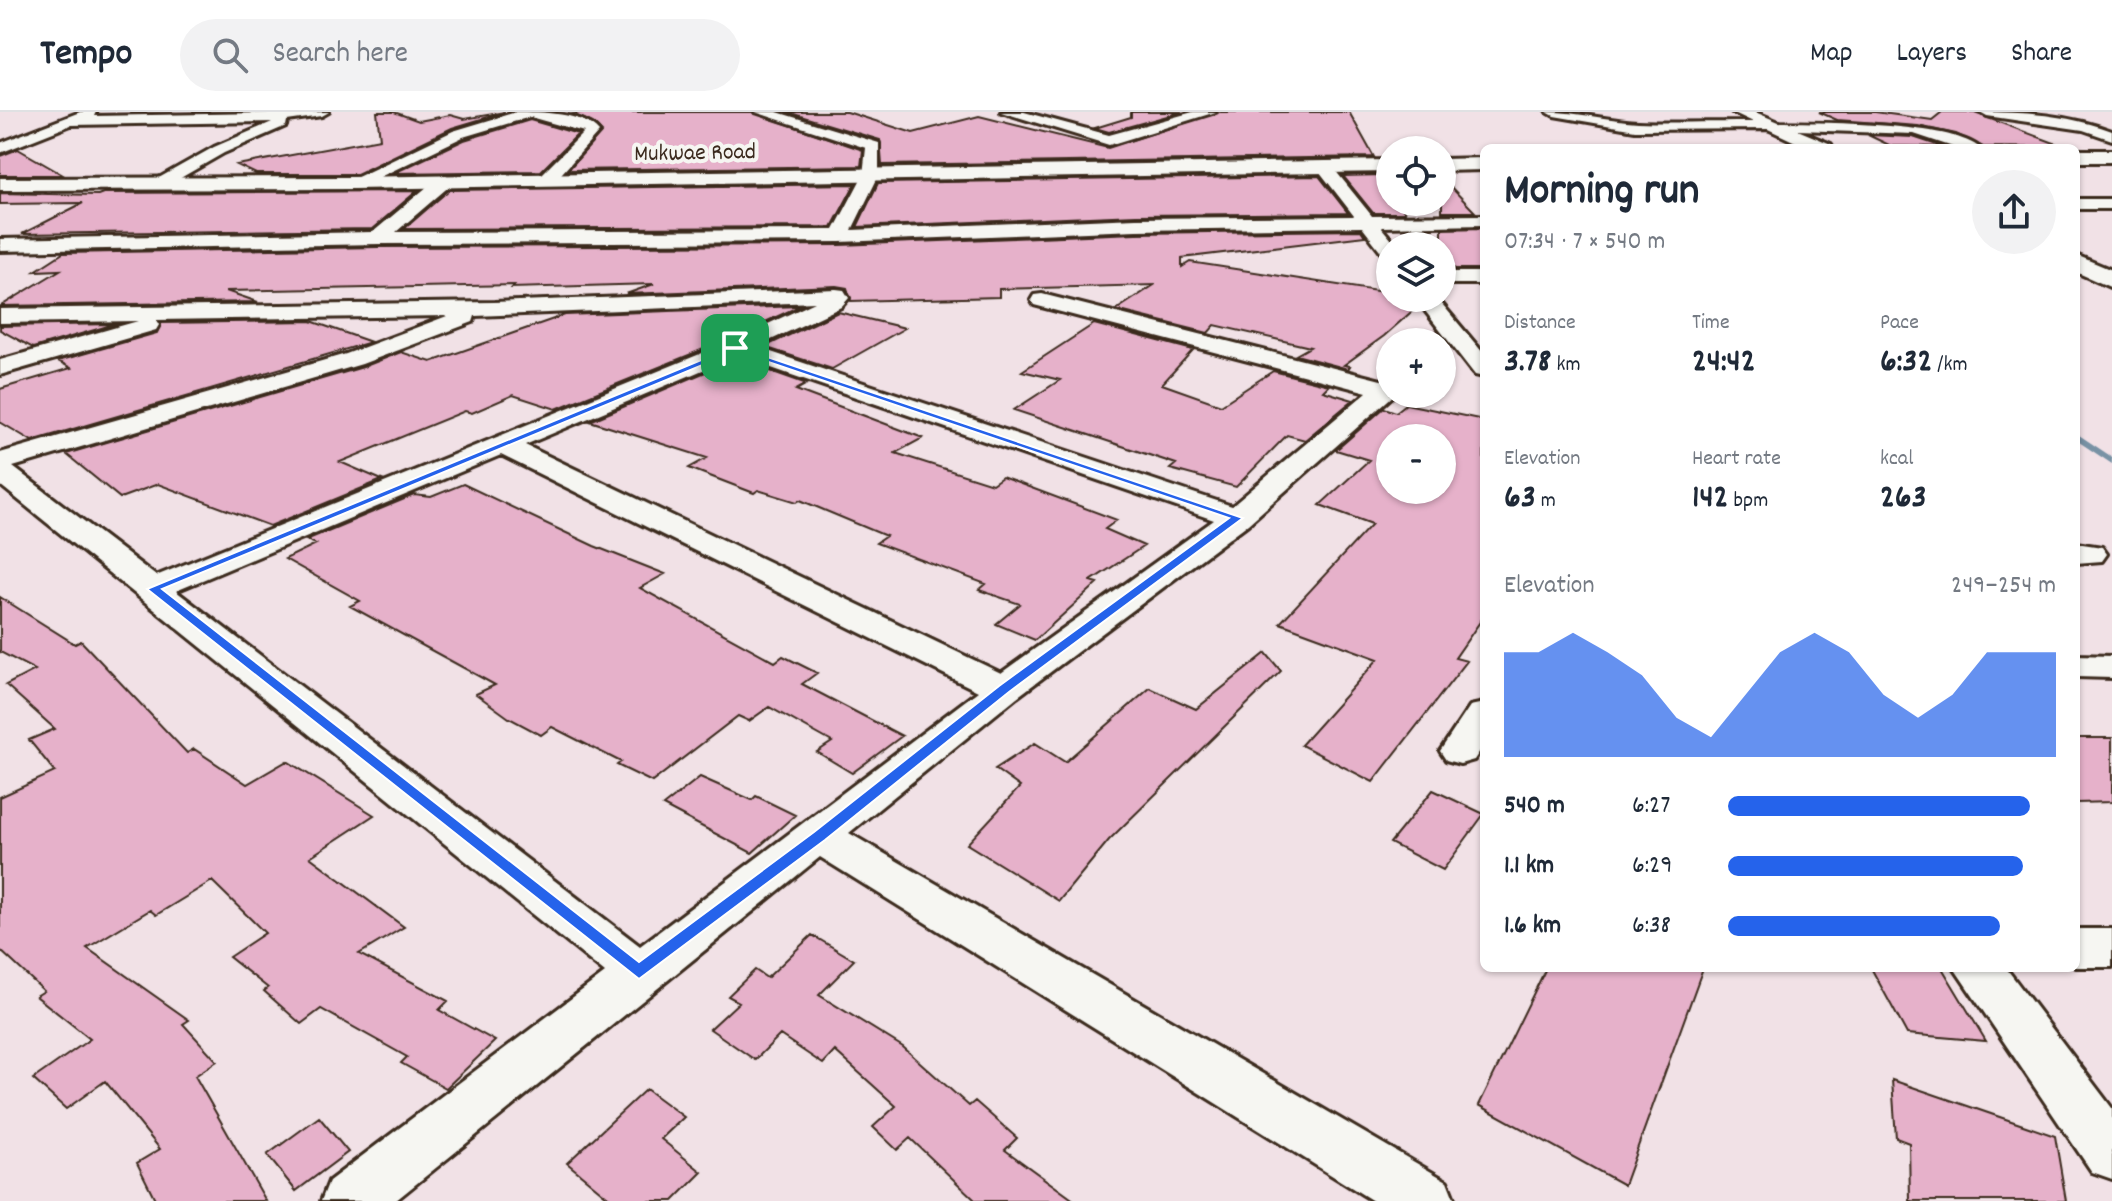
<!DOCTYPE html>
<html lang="en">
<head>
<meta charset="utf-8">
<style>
	body { margin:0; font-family:Dekko,sans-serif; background:#f2f2f3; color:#1f2937; height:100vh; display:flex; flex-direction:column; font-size:30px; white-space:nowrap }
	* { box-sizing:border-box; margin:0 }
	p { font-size:26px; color:#747a83 }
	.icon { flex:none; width:44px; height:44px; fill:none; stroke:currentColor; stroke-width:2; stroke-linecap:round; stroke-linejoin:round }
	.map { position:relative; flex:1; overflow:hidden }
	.panel { position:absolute; left:1480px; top:32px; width:600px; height:828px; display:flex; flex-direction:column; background:#fff; border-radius:12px; box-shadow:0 2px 6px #0004 }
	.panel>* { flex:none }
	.buttons { position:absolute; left:1376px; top:24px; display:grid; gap:16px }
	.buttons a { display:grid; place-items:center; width:80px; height:80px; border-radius:50%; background:#fff; box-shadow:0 2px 6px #0004; font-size:40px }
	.pin { position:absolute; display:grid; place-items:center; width:68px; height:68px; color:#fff; margin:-34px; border-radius:16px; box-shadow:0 4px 12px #0006 }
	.round { display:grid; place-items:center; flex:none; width:84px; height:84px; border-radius:42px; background:#f2f2f3 }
	.head { display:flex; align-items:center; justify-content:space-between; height:136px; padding:0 24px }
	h1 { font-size:44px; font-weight:800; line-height:60px }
	.metrics { display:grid; grid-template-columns:repeat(3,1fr); gap:12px; height:136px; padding:8px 24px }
	.metrics div { display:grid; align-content:center }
	.metrics b { font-size:34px; font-weight:800 }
	.metrics small { font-size:22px; font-weight:400 }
	.metrics p { font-size:22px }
	.chart { height:224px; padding:16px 24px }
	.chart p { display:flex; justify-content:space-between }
	.chart svg { width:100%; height:144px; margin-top:8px; fill:#2563eb; opacity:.7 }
	ul { padding:0 24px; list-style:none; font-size:26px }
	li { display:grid; grid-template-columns:128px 96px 1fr; align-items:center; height:60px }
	li i { height:20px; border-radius:10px; background:#2563eb }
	header { display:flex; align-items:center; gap:48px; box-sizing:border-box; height:112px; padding:0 40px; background:#fff; border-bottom:2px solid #e0e1e3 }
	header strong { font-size:38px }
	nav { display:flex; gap:44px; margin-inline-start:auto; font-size:28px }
	.search { width:560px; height:72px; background:#f2f2f3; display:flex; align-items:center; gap:20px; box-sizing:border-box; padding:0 28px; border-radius:44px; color:#747a83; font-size:30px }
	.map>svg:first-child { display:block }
</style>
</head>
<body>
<header>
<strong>Tempo</strong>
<div class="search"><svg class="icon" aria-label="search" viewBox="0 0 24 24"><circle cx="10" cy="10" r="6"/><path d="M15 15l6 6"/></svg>Search here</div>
<nav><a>Map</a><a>Layers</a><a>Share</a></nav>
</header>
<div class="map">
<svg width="2112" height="1089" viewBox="0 0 2112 1089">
	<rect width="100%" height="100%" fill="#f1e1e6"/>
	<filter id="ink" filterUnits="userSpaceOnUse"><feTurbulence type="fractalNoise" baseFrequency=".0125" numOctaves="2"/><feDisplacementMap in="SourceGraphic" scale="16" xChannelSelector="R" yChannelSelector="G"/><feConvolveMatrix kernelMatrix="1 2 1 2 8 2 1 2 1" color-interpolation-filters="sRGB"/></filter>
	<g filter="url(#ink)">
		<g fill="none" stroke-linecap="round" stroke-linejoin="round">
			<path fill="#7892a5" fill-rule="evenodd" d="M 2076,321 L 2112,345 L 2112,352 L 2076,328 Z"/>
		</g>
		<path fill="#e6b1ca" stroke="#3b2a1e" stroke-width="2" fill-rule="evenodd" d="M 377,0 L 394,0 L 419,9 L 450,3 L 464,7 L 505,0 L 452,16 L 357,62 L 256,62 L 237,53 L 380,27 Z
			M 584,0 L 752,0 L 863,38 L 861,54 L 568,58 L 602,20 L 593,11 L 573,2 Z
			M 787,0 L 847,0 L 913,21 L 979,4 L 1108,36 L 1219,0 L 1349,0 L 1374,45 L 882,53 L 880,28 Z
			M 1131,0 L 1182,0 L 1109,20 L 1095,16 L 1131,5 Z
			M 1819,0 L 1875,0 L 1932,8 L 1942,0 L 1972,0 L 2057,32 L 2057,36 L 1983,35 L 1956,22 L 1918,14 L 1837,8 Z
			M 530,8 L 578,22 L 541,59 L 394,61 L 464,28 Z
			M 1868,23 L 1913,25 L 1943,35 L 1891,34 Z
			M 18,37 L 63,63 L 0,63 L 0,44 Z
			M 1384,63 L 1390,73 L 1390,90 L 1399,90 L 1405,101 L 1373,101 L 1343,64 Z
			M 1319,64 L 1348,101 L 1136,103 L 857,115 L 878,71 Z
			M 1442,66 L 1475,100 L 1442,100 Z
			M 855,72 L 832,115 L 404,117 L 449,78 Z
			M 417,79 L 372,117 L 22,122 L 83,91 L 0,92 L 0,81 L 98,83 L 103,81 Z
			M 1484,116 L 1484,154 L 1479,157 L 1455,157 L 1442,146 L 1442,117 Z
			M 1361,118 L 1365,124 L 1182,146 L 1182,155 L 1190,150 L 1390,181 L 1390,186 L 1412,186 L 1418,194 L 1384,224 L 1344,253 L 1350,254 L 1348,257 L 1296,243 L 1310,235 L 1215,213 L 1208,221 L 1116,198 L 1154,173 L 999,177 L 999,185 L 851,189 L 847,176 L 836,174 L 626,182 L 654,172 L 512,176 L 515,173 L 226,179 L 258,190 L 1,194 L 60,158 L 35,159 L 63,141 L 378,135 L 840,133 L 1136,121 Z
			M 800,194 L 726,228 L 556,297 L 513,283 L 472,301 L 465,299 L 340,350 L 382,368 L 270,414 L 158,372 L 120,386 L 66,342 L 363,255 L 401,240 L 431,250 L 565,203 Z
			M 838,200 L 905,216 L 832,257 L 764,235 Z
			M 311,209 L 371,230 L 32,329 L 0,310 L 0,277 L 71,256 L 58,249 L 157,221 L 161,211 Z
			M 115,212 L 33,236 L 0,218 L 0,214 Z
			M 1094,212 L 1193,238 L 1162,272 L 1221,293 L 1273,259 L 1329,273 L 1323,279 L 1353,288 L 1305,328 L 1287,323 L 1236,375 L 1170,357 L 1176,352 L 1014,298 L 1060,268 L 1022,259 Z
			M 736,247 L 807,272 L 796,278 L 923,326 L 895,341 L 992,372 L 1002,365 L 1117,408 L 1105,417 L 1144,434 L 1091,469 L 1098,471 L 1035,528 L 996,512 L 1020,492 L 979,478 L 986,472 L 876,431 L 886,424 L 800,388 L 797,390 L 758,378 L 754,381 L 689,356 L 707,346 L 590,309 Z
			M 1406,292 L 1484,308 L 1484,504 L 1455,546 L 1467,549 L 1373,670 L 1301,633 L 1378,547 L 1280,511 L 1372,412 L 1320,393 L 1369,348 L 1336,338 L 1384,296 L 1396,300 ZM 1390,326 L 1442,326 L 1442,378 L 1390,378 Z
			M 463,372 L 594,434 L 665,462 L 640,476 L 775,550 L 783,544 L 817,561 L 802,572 L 902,624 L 852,661 L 817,640 L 832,630 L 769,595 L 749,609 L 738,604 L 652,670 L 617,653 L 621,650 L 552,615 L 541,623 L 509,606 L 476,582 L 495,573 L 350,494 L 360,489 L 285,447 L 316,432 L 306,428 L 414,383 L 431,385 Z
			M 0,485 L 75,532 L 81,529 L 187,641 L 194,637 L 247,672 L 287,649 L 374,703 L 310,745 L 404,815 L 359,842 L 448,889 L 439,898 L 495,929 L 446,976 L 401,951 L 407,945 L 321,897 L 301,912 L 264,879 L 268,876 L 229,845 L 265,821 L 212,769 L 156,803 L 150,798 L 87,836 L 189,908 L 183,912 L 217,949 L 195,964 L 266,1089 L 156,1089 L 137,1051 L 160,1037 L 105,969 L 66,997 L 33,967 L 90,927 L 36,884 L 44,879 L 0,838 L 0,685 L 55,660 L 29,628 L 55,617 L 6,573 L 35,558 L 0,540 Z
			M 1266,541 L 1281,559 L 1109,728 L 1059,789 L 967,732 L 1020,675 L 995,657 L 1035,631 L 1065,650 L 1150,576 L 1196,597 Z
			M 2076,626 L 2112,626 L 2112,690 L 2076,691 Z
			M 700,665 L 752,688 L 756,684 L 795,703 L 752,741 L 663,694 Z
			M 1433,678 L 1484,702 L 1443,758 L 1390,731 Z
			M 812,823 L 854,848 L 819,883 L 903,935 L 969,994 L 975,989 L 1017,1026 L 1005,1038 L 1075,1089 L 976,1089 L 910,1026 L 897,1038 L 873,1015 L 896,994 L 835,939 L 823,952 L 780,923 L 755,948 L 710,917 L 739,890 L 728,884 L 755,858 L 767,866 Z
			M 1546,856 L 1703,856 L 1624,1073 L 1479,993 Z
			M 1871,856 L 1942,856 L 1986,929 L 1907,922 Z
			M 1892,968 L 2055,1024 L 2066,1089 L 1910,1089 L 1909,1031 L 1896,1026 Z
			M 646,977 L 684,1005 L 661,1027 L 702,1060 L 673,1089 L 613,1089 L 567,1051 Z
			M 319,1005 L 348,1040 L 296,1079 L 267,1043 Z"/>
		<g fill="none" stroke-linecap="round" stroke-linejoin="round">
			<g stroke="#3b2a1e" stroke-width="6">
				<path id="street" d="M 80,0 L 96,0 L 94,4 L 329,0 L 322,4 L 287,9 L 286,14 L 224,41 L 163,76 L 157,75 L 155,71 L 157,67 L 214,35 L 272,10 L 71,13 L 0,41 L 0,31 Z
					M 516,0 C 541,0 583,0 599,20 L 553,71 L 547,72 L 539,67 L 541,63 L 584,20 L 530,5 L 463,25 L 359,75 L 347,75 L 345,71 L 453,19 Z
					M 755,0 L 777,0 L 879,31 L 879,63 L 852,118 L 1136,106 L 1354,104 L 1316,55 L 1324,50 L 1330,52 L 1372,104 L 1484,103 L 1484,113 L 1381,115 L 1397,134 L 1390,134 L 1390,144 L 1383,142 L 1362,115 L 1136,118 L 840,130 L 378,132 L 0,139 L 0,127 L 373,120 L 440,64 L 446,63 L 454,68 L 452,72 L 396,120 L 834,118 L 863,63 L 866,36 Z
					M 1001,0 L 1024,0 L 1109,23 L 1193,0 L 1216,0 L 1109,33 Z
					M 1547,0 C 1578,0 1607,8 1638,10 C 1704,13 1937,0 1980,36 L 1956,36 L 1914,22 L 1768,17 L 1635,18 L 1554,4 Z
					M 1980,0 C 2024,0 2070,3 2112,19 L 2112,28 L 2083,18 L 1987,4 Z
					M 2076,87 L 2112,87 L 2112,97 L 2076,97 Z
					M 1442,160 L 1484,160 L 1484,172 L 1442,172 Z
					M 836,177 L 844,178 L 849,186 L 841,195 L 756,235 L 1232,394 L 1367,280 L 1034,193 L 1031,188 L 1034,183 L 1042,182 L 1381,268 L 1390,266 L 1390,282 L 1395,282 L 1248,412 L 1017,585 L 849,721 L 1447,1069 L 1455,1089 L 1373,1089 L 820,745 L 395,1089 L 321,1089 L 329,1069 L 605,861 L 0,373 L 0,341 L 346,242 L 447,204 L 156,208 L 159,213 L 156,218 L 0,263 L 0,248 L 138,209 L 0,211 L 0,197 L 494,190 ZM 815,190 L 727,231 L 156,464 L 13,355 L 362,252 L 473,210 L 475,204 ZM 736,244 L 1214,408 L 1001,561 L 525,333 ZM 501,343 L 978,579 L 640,834 L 176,479 Z
					M 1415,186 L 1437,186 L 1484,242 L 1484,265 L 1475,263 Z
					M 2076,431 L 2102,435 L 2107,442 L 2102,449 L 2076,451 Z
					M 2076,543 L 2112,544 L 2112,566 L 2076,565 Z
					M 1484,591 L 1484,633 L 1474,648 L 1460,652 L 1446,648 L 1440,639 L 1470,594 Z
					M 2076,817 L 2112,817 L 2112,855 L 2076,855 Z
					M 1954,856 L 2006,856 L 2112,996 L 2112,1067 L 2092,1060 Z"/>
			</g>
			<g stroke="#3b2a1e" stroke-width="6">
				<path id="secondary" d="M 1732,0 L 1755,0 L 1831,32 L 1833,36 L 1808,36 Z
					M 2076,38 L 2112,38 L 2112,50 L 2076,50 Z
					M 1484,46 L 1484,58 L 1442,59 L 1442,47 Z
					M 1390,48 L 1390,60 L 353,77 L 0,78 L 0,66 L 353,65 Z
					M 2076,143 L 2112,158 L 2112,176 L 2076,160 Z"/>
			</g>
			<use href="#street" fill="#f6f6f2" fill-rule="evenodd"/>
			<use href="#secondary" fill="#f6f6f2" fill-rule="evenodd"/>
		</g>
	</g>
	<path fill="#2563eb" stroke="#fff" stroke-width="2" fill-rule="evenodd" d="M 735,234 L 1243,406 L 1009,580 L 825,728 L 639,867 L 147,477 ZM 736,239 L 1229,406 L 999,574 L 814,720 L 639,850 L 162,477 Z"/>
	<g text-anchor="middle" stroke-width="8" stroke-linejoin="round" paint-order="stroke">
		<g font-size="24" fill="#3b2a1e" stroke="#f6f6f2">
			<text transform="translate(695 39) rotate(-1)" y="8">Mukwae Road</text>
		</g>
	</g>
</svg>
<div class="buttons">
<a><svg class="icon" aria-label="locate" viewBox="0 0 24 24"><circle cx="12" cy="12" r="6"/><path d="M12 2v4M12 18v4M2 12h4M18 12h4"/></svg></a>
<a><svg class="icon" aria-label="layers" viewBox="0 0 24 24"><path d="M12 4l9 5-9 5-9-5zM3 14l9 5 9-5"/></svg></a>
<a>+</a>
<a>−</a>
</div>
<div class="pin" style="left:735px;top:236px;background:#1e9e55"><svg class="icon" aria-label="arrive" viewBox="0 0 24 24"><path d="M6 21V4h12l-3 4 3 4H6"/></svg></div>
<section class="panel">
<div class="head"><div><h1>Morning run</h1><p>07:34 · 7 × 540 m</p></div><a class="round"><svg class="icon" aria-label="share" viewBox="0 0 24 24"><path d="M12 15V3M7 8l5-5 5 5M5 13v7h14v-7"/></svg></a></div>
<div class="metrics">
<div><p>Distance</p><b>3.78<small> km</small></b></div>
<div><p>Time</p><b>24:42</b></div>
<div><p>Pace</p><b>6:32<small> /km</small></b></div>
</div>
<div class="metrics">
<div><p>Elevation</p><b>63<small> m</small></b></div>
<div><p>Heart rate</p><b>142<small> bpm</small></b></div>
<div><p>kcal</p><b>263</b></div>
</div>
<div class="chart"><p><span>Elevation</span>249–254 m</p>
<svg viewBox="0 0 160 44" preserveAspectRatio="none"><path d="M0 44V12L10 12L20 6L30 12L40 19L50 32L60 38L70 25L80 12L90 6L100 12L110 25L120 32L130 25L140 12L150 12L160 12V44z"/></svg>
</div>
<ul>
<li><b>540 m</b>6:27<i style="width:92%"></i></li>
<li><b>1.1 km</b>6:29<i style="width:90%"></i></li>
<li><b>1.6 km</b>6:38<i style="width:83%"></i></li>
</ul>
</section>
</div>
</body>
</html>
